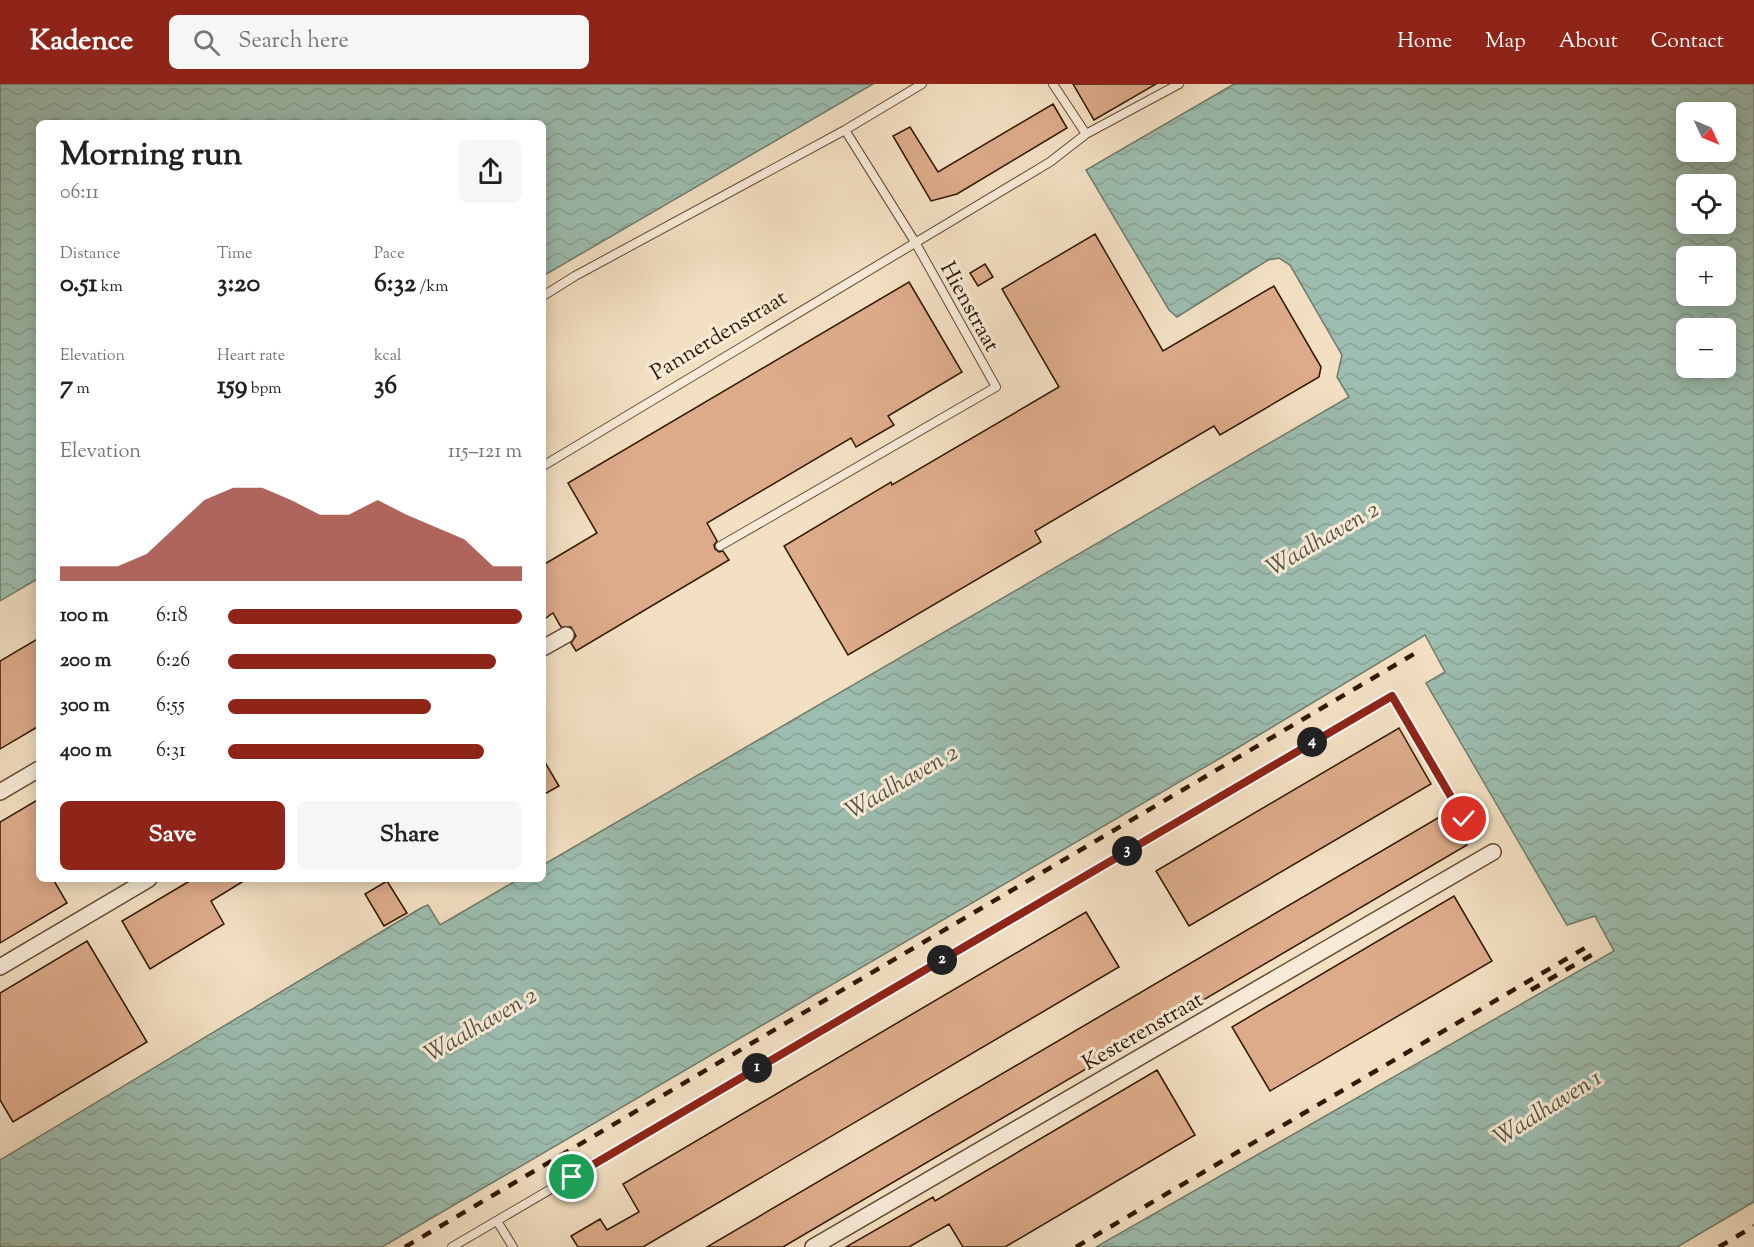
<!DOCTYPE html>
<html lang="en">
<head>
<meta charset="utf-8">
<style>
	body { margin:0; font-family:"Sorts Mill Goudy",serif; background:#f6f6f6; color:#202124; height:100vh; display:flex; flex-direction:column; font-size:22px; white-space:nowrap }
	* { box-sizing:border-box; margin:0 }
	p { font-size:20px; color:#757577 }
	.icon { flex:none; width:33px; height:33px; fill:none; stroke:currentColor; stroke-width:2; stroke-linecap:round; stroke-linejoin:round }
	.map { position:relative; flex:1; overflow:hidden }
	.sheet { position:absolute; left:36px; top:36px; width:510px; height:762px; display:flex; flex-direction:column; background:#fff; border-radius:9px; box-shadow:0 3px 15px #0003 }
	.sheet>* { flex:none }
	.needle { width:39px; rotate:134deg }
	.buttons { position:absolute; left:1676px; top:18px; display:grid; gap:12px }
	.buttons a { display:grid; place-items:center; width:60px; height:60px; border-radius:9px; background:#fff; box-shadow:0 3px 15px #0003; font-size:30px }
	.pin { position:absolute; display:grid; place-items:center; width:51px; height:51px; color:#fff; margin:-26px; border:3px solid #fff; border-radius:50%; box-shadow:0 2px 6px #0007 }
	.km { position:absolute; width:30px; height:30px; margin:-15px; border-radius:50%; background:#222; color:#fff; font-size:16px; line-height:30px; text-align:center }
	.round { display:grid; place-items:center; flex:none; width:63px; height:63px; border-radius:9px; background:#f6f6f6 }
	.summary { display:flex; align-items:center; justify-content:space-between; height:102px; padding:0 24px }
	h1 { font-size:33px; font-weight:800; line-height:45px }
	.figures { display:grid; grid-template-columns:repeat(3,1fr); gap:9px; height:102px; padding:6px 24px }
	.figures div { display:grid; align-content:center }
	.figures b { font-size:26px; font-weight:800 }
	.figures small { font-size:16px; font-weight:400 }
	.figures p { font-size:16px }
	.chart { height:168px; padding:12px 24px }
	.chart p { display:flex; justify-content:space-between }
	.chart svg { width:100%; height:108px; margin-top:6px; fill:#8f2418; opacity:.7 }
	.cta { display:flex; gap:12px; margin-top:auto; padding:12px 24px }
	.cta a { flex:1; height:69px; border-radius:9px; background:#8f2418; color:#fff; font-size:24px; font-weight:800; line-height:69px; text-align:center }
	.cta a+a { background:#f6f6f6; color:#202124 }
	ul { padding:0 24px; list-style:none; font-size:20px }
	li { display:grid; grid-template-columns:96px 72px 1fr; align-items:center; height:45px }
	li i { height:15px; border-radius:8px; background:#8f2418 }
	header { display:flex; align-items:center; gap:36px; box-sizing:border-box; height:84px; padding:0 30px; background:#8f2418; color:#fff }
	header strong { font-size:28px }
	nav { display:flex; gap:33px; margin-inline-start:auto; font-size:21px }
	.search { width:420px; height:54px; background:#f6f6f6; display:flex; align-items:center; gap:15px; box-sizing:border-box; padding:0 21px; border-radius:9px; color:#757577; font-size:22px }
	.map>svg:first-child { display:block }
</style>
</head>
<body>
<header>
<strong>Kadence</strong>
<div class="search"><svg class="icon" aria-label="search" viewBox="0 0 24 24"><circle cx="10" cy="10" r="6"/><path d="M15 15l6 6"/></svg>Search here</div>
<nav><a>Home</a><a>Map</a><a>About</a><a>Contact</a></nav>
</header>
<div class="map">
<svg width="1754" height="1163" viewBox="0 0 1754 1163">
	<defs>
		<pattern id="water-waves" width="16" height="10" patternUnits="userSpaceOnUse" patternTransform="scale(1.5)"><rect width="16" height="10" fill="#9cbdaf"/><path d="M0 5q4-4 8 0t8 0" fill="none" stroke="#87a295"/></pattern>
	</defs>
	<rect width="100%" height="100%" fill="#f3e0c3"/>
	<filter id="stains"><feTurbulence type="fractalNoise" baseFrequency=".00333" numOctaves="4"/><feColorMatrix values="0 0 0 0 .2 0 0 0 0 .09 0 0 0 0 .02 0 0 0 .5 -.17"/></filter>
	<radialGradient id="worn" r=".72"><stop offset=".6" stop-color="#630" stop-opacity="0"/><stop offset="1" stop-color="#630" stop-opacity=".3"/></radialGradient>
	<path fill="url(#water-waves)" stroke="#717b6a" stroke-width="1.5" fill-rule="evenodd" d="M 0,0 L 873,0 L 543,192 L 543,39 L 39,39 L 39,494 L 0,517 Z
		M 1234,0 L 1754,0 L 1754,1118 L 1677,1163 L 1096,1163 L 1614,867 L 1595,832 L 1567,841 L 1426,599 L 1445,588 L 1425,551 L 1229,669 L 382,1163 L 0,1163 L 0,1076 L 421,824 L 428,821 L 440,841 L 519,795 L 543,795 L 543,781 L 1349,313 L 1337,293 L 1342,271 L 1290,181 L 1279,174 L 1268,176 L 1177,233 L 1169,226 L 1086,86 ZM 1686,28 L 1725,28 L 1725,68 L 1686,68 ZM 1686,100 L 1725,100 L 1725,140 L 1686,140 ZM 1686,172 L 1725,172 L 1725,212 L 1686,212 ZM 1686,244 L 1725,244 L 1725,284 L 1686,284 Z"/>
	<path fill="#ddab8a" stroke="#301802" stroke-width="1.5" d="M 1073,0 L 1156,0 L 1094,36 Z
		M 1053,20 L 1067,44 L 957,110 L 931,117 L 893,52 L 910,43 L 938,88 Z
		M 1095,150 L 1163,267 L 1274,202 L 1321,283 L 1319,293 L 1220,351 L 1214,342 L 1035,447 L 1041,458 L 848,571 L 784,462 L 891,398 L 892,401 L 1059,303 L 1002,205 Z
		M 985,180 L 993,193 L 978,202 L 970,189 Z
		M 909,198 L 962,288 L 888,332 L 894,341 L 856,363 L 851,354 L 707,439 L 717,457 L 714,461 L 715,465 L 719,468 L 723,467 L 729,476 L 576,567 L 571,559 L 576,552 L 571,543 L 561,543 L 553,529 L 543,536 L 543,481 L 597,449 L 568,399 Z
		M 39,554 L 39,642 L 0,665 L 0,577 Z
		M 1399,644 L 1431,700 L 1189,842 L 1156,787 Z
		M 543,675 L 559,702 L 543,711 Z
		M 39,715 L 39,795 L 53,795 L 67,819 L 0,859 L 0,738 Z
		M 1448,728 L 1467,761 L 783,1163 L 707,1163 Z
		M 193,795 L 247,795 L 211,817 L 224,840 L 150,885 L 122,837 Z
		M 387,797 L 407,829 L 384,842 L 365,810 Z
		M 1454,812 L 1492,877 L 1270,1007 L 1232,943 Z
		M 1086,828 L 1119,883 L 643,1163 L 578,1163 L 571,1152 L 590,1141 L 600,1135 L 607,1146 L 639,1128 L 623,1100 Z
		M 87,857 L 147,958 L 13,1038 L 0,1016 L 0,909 Z
		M 1157,986 L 1195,1051 L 1005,1163 L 963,1163 L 949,1140 L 909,1163 L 846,1163 L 933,1113 L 935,1117 Z"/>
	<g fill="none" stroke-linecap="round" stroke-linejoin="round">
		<g stroke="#614a32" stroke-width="10">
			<path id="lane" d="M 1053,0 L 1086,50
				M 543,212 L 575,192 L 845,46 L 922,0
				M 543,382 L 1050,78 L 1086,50 L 1179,0
				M 720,462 L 996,303 L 915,158 L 845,46
				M 497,1137 L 513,1163
				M 452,1163 L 1392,612 L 1464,735"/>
		</g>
		<g stroke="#614a32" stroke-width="18">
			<path id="street" d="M 543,564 L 566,551
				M 0,708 L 39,685
				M 0,883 L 149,795
				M 813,1163 L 1493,768"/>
		</g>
		<use href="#lane" stroke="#f7ebd8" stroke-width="8"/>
		<use href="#street" stroke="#f7ebd8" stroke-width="15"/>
		<path stroke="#301802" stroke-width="4.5" stroke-dasharray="10 10" stroke-linecap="butt" d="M 1531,906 L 1595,869
			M 405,1163 L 1419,567
			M 1076,1163 L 1590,861
			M 1719,1163 L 1754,1142"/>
	</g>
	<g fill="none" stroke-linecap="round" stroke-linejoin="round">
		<g stroke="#fff" stroke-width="12">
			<path id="route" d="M 572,1093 L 1392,612 L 1464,735"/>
		</g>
		<use href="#route" stroke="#8f2418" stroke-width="8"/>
	</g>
	<g text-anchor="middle" stroke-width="6" stroke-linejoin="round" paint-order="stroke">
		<g font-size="22" fill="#301802" stroke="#f7ebd8">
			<text transform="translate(971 222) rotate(61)" y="8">Hienstraat</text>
			<text transform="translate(718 250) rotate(-31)" y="8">Pannerdenstraat</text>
			<text transform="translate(1142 946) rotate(-30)" y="8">Kesterenstraat</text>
		</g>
		<g font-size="24" font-style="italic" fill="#56523f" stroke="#f7ebd8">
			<text transform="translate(1322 454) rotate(-30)" y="8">Waalhaven 2</text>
			<text transform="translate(901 697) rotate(-30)" y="8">Waalhaven 2</text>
			<text transform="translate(480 940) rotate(-30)" y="8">Waalhaven 2</text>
			<text transform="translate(1547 1023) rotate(-32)" y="8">Waalhaven 1</text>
		</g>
	</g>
	<rect width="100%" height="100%" filter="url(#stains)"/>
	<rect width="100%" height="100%" fill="url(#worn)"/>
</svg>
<div class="buttons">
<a><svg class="needle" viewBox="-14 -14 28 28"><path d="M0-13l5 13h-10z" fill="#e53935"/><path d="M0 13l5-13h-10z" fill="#757577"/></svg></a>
<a><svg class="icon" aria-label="locate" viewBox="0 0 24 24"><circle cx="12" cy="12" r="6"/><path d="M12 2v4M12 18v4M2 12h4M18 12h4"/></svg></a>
<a>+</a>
<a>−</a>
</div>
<div class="pin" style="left:572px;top:1093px;background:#1e9e55"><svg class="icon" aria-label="arrive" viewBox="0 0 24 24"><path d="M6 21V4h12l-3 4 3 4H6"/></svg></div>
<div class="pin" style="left:1464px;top:735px;background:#d93025"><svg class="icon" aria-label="check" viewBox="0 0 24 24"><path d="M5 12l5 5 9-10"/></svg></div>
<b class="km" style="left:757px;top:984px">1</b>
<b class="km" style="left:942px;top:876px">2</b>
<b class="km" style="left:1127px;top:767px">3</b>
<b class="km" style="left:1312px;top:658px">4</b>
<section class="sheet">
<div class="summary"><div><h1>Morning run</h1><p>06:11</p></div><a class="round"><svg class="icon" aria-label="share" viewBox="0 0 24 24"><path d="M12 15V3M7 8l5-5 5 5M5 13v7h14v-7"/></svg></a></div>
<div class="figures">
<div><p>Distance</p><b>0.51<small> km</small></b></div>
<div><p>Time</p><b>3:20</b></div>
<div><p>Pace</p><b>6:32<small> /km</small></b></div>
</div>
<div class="figures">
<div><p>Elevation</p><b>7<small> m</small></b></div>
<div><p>Heart rate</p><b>159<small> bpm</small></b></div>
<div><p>kcal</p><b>36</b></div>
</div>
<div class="chart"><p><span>Elevation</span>115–121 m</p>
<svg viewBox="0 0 160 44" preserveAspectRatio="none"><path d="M0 44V38L10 38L20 38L30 33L40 22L50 11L60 6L70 6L80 11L90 17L100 17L110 11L120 17L130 22L140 27L150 38L160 38V44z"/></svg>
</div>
<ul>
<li><b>100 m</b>6:18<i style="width:100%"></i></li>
<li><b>200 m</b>6:26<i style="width:91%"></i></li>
<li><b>300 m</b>6:55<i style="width:69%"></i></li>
<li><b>400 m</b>6:31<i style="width:87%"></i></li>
</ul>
<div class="cta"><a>Save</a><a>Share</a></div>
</section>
</div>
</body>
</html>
